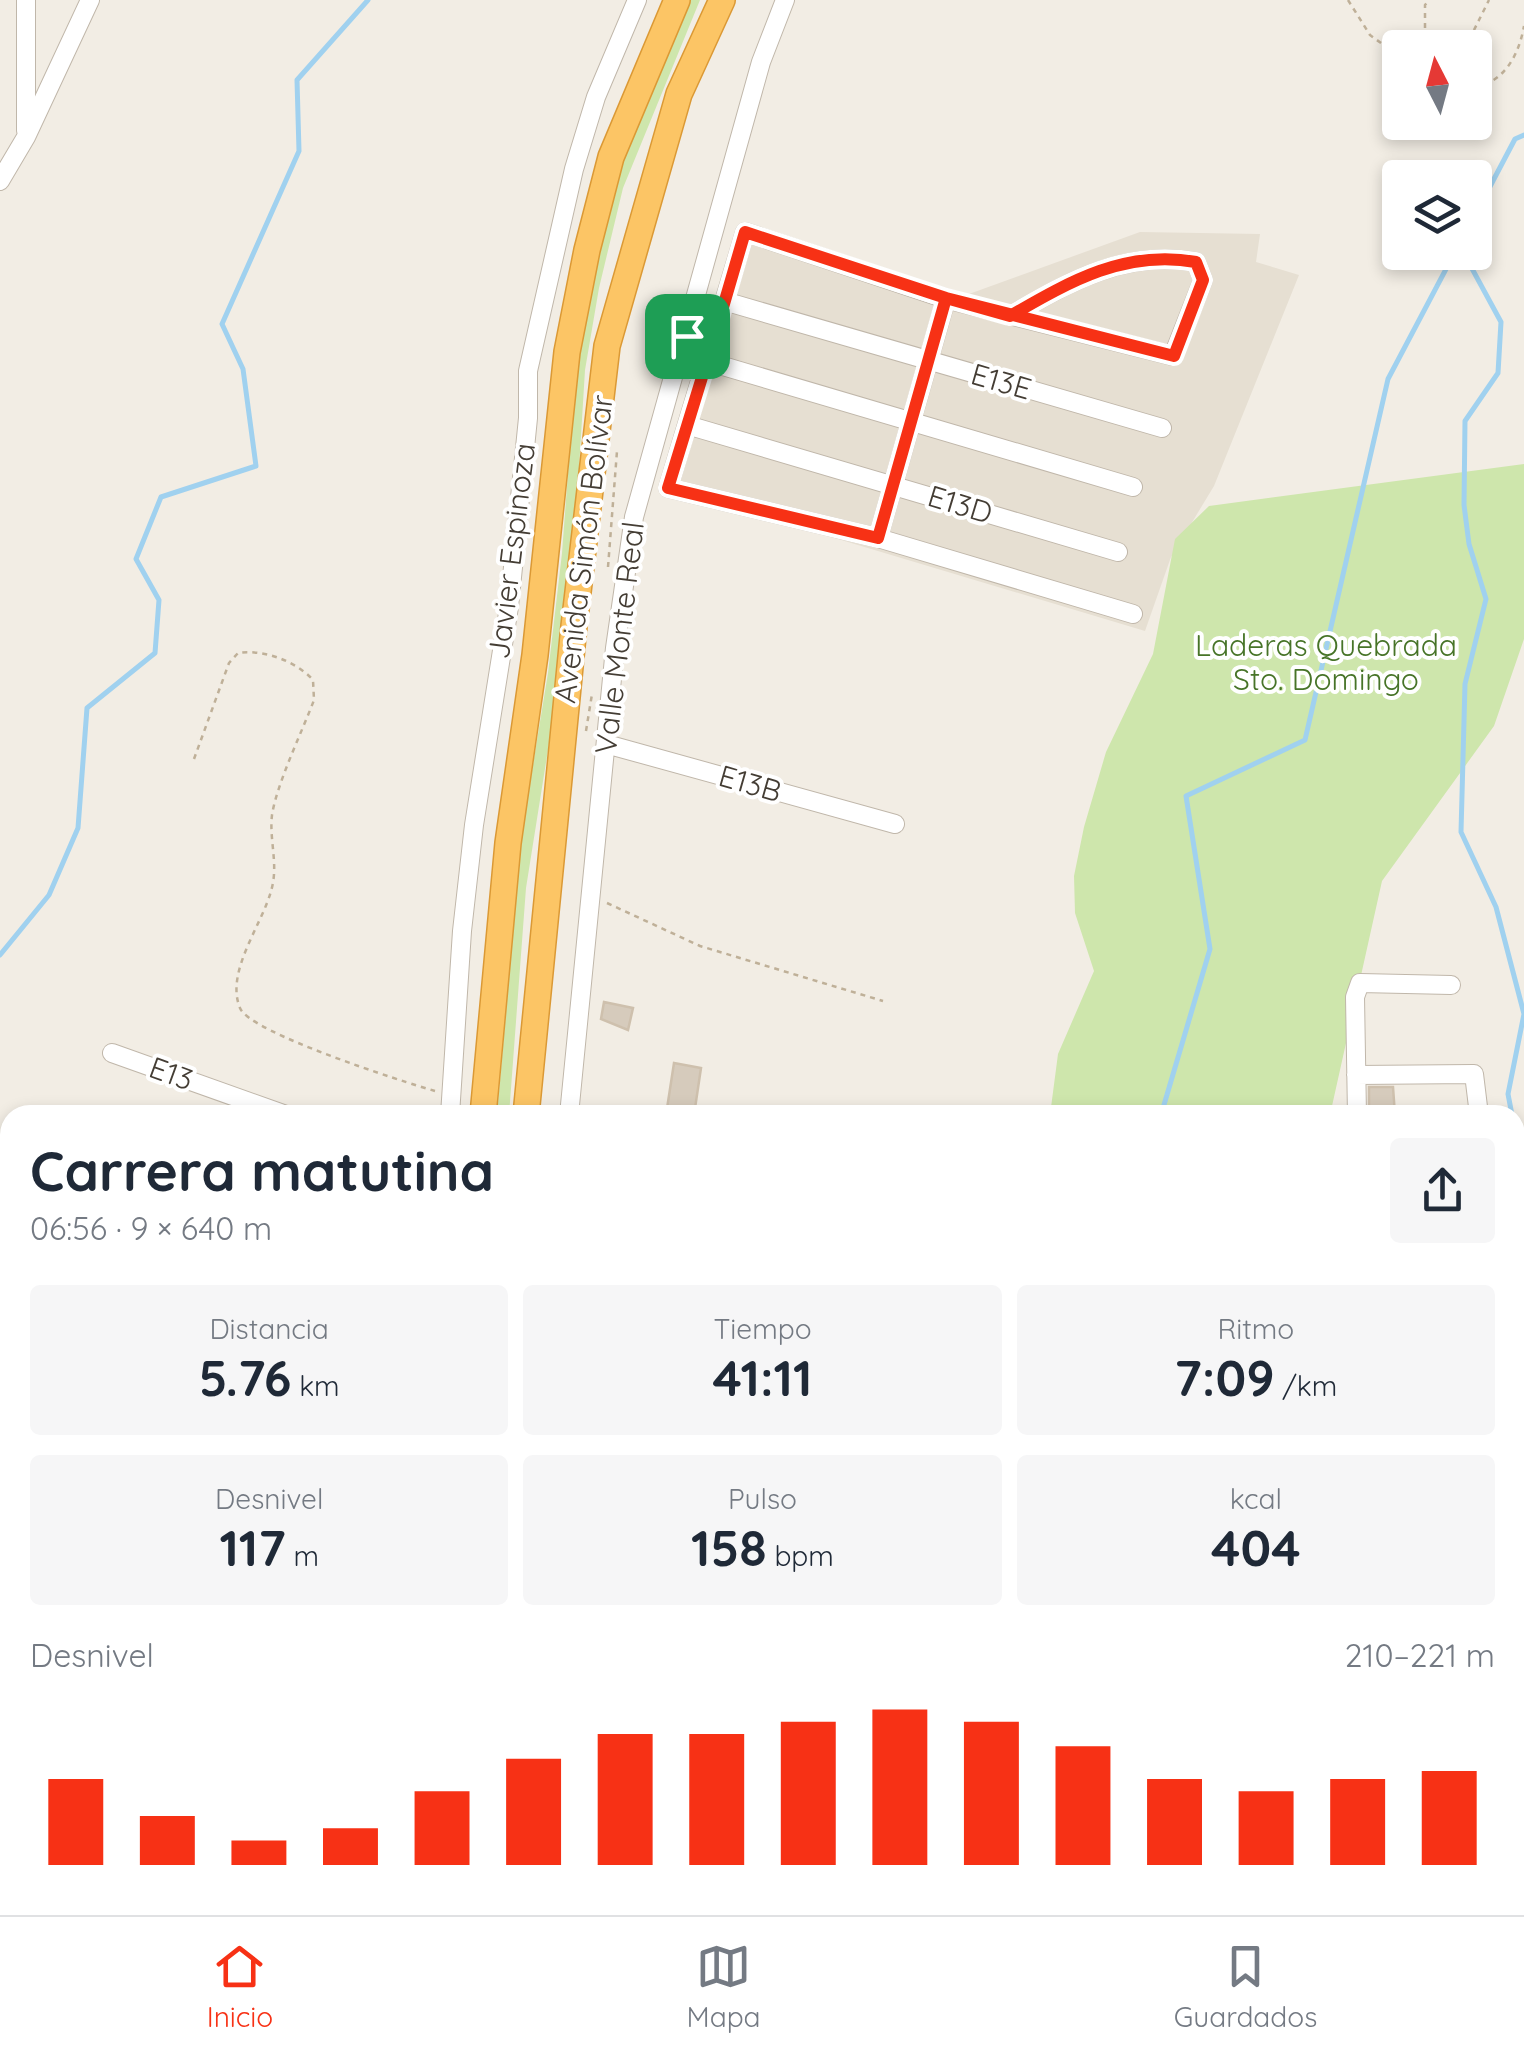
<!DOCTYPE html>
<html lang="es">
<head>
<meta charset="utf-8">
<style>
	body { margin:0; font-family:Quicksand,sans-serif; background:#f6f6f7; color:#1f2937; height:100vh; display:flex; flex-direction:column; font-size:38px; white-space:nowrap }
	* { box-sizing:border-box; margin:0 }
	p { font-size:32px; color:#747a83 }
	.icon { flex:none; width:55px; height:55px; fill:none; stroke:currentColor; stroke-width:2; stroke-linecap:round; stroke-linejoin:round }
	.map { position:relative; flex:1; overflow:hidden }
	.sheet { position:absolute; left:0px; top:1105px; width:1525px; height:810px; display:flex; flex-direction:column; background:#fff; border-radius:30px 30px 0 0; box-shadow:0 5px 15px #0003 }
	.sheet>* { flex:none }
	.needle { width:65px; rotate:354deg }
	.controls { position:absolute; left:1382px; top:30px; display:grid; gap:20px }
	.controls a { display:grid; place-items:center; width:110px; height:110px; border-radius:10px; background:#fff; box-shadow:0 5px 15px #0003; font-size:50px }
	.pin { position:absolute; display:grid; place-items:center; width:85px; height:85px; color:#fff; margin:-42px; border-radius:20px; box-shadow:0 5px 15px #0006 }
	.round { display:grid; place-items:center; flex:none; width:105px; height:105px; border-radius:10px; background:#f6f6f7 }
	.overview { display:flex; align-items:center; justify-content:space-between; height:170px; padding:0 30px }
	h1 { font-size:55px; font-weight:700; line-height:75px }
	.figures { display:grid; grid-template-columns:repeat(3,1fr); gap:15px; height:170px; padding:10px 30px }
	.figures div { display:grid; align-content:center; border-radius:10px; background:#f6f6f7; text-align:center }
	.figures b { font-size:50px; font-weight:700 }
	.figures small { font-size:28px; font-weight:400 }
	.figures p { font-size:28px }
	.chart { height:280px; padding:20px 30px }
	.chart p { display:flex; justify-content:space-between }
	.chart svg { width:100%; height:180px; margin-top:10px; stroke:#f73115; stroke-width:6 }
	.tabs { display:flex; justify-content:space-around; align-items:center; height:140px; border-top:2px solid #e0e1e3; background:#fff; font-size:28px; color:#747a83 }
	.tabs a { display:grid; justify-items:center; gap:5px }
	.tabs .selected { color:#f73115 }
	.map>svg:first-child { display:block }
</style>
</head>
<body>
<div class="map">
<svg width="1524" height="1915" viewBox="0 0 1524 1915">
	<rect width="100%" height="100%" fill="#f2ede4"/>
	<path fill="#e6dfd2" d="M 745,232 L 969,294 L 1140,232 L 1260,234 L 1256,262 L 1299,275 L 1214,486 L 1171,557 L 1145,631 L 668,488 Z"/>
	<path fill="#cee6ac" d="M 685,0 L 700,0 L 623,188 L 599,288 L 585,370 L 577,501 L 554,712 L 526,888 L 509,1115 L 497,1115 L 521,838 L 548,673 L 562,553 L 576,367 L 590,283 L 628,136 Z
		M 1524,464 L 1524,639 L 1494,726 L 1382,881 L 1330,1115 L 1050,1115 L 1058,1054 L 1094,971 L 1075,913 L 1074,876 L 1084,827 L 1106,752 L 1153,654 L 1175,539 L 1209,506 Z
		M 601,1905 L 1038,1905 L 1034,1915 L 602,1915 Z"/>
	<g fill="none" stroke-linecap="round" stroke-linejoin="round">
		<path stroke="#a0d1ef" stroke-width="5" d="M 1475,215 L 1515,139 L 1524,135
			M 1463,252 L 1501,322 L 1498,373 L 1465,421 L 1464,505 L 1469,544 L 1486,599 L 1465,684 L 1461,832 L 1496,907 L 1524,1014 L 1508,1094 L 1512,1115
			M 0,955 L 49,895 L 78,828 L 87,708 L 155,653 L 159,600 L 136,559 L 161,497 L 256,466 L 243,369 L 222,324 L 299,151 L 297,80 L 368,0
			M 1161,1115 L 1210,949 L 1186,796 L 1305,740 L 1388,379 L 1455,252
			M 1515,1127 L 1524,1170
			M 715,1915 L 720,1905"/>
	</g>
	<path fill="#d6cbbc" stroke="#cec0ad" stroke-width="2.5" d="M 604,1002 L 633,1008 L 628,1030 L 601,1019 Z
		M 674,1063 L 701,1068 L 694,1115 L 666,1115 Z
		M 1369,1087 L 1393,1087 L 1395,1115 L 1369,1115 Z"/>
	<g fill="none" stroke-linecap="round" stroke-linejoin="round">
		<g stroke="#c0b7aa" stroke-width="20">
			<path id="minor" d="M 26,0 L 26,131
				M 0,181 L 26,137 L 90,0
				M 724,301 L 1162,428
				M 1010,316 C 1069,282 1126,249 1196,262 L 1203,280 L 1173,356 L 946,299 L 745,232 L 668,488 L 878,538 L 1133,614
				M 706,361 L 1133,487
				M 687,425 L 1118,552
				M 878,538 L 946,299
				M 606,744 L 895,824
				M 112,1053 L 286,1115
				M 1356,1075 L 1474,1074 L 1479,1115
				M 450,1115 L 462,931 L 474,825 L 509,607 L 528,418 L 528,371 L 574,169 L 596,97 L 637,0
				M 569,1115 L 615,648 L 634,517 L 761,62 L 785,0
				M 1357,1115 L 1355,997 L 1360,983 L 1451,985
				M 1515,1405 L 1524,1436
				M 0,1466 L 10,1443
				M 0,1495 L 10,1499
				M 1515,1616 L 1524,1615
				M 0,1862 L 10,1868
				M 1515,1871 L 1524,1871
				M 402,1905 L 404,1915
				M 1108,1905 L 1108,1915
				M 1340,1905 L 1341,1915
				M 106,1915 L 112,1905"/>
		</g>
		<g stroke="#db9935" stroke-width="28">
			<path id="highway" d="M 483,1115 L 508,843 L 535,655 L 567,352 L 587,250 L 611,157 L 677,0
				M 526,1115 L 574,626 L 607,346 L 679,94 L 722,0
				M 228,1915 L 238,1905
				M 341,1915 L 342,1905"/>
		</g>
		<path stroke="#bfb098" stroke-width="2.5" stroke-dasharray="5 5" stroke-linecap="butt" d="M 1348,0 L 1370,35 L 1400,57
			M 1425,48 L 1425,5 L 1429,0
			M 1465,48 L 1489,0
			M 1475,87 C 1505,82 1519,54 1524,26
			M 608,567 L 617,451
			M 586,731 L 592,694
			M 194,759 L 229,663 L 238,653 C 263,649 296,661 313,680 L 314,700 C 302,732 277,783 272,815 C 269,841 279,865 271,891 C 262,925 225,972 240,1008 C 250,1033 404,1082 435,1091
			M 607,903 L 700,946 L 883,1001"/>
		<use href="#minor" stroke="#fff" stroke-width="18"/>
		<use href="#highway" stroke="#fcc565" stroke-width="25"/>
	</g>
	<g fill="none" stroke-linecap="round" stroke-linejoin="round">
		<g stroke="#fff" stroke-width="20">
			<path id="route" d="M 687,336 L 679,365 L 703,374 L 668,488 L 878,538 L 946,298 L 1010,316 C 1069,282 1125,249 1196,262 L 1203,280 L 1174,356 L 946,298 L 745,232 L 712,345 L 687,336"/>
		</g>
		<use href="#route" stroke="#f73115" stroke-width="12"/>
	</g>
	<g text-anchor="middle" stroke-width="8" stroke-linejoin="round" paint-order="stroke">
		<g font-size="30" fill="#443d34" stroke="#fff">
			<text transform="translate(1001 382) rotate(16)" y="10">E13E</text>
			<text transform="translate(960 505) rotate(17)" y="10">E13D</text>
			<text transform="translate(584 549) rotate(-83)" y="10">Avenida Simón Bolívar</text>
			<text transform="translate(512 551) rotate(-83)" y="10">Javier Espinoza</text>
			<text transform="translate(620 638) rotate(-83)" y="10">Valle Monte Real</text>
			<text transform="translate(750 784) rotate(16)" y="10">E13B</text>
			<text transform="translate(171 1074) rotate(20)" y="10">E13</text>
		</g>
		<g font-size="30" fill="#477428" stroke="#fff">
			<text x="1326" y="656">Laderas Quebrada<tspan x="1326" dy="34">Sto. Domingo</tspan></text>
		</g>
	</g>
</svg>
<div class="controls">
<a><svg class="needle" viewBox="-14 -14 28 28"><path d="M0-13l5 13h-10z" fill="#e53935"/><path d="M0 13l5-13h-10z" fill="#747a83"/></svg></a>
<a><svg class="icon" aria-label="layers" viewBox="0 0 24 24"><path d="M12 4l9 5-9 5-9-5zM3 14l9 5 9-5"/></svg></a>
</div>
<div class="pin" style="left:687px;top:336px;background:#1e9e55"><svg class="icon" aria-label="arrive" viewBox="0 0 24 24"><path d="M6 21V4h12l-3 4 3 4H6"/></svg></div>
<section class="sheet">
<div class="overview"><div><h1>Carrera matutina</h1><p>06:56 · 9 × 640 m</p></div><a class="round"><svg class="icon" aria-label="share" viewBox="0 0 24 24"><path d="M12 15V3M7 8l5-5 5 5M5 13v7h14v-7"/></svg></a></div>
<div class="figures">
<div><p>Distancia</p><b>5.76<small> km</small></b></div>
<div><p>Tiempo</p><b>41:11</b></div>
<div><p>Ritmo</p><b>7:09<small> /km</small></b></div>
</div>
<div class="figures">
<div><p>Desnivel</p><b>117<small> m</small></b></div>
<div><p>Pulso</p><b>158<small> bpm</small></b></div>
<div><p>kcal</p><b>404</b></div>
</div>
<div class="chart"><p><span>Desnivel</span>210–221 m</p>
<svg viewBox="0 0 160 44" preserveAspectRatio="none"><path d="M5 44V23M15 44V32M25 44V38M35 44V35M45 44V26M55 44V18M65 44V12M75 44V12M85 44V9M95 44V6M105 44V9M115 44V15M125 44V23M135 44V26M145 44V23M155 44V21"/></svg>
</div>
</section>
</div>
<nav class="tabs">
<a class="selected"><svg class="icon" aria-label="home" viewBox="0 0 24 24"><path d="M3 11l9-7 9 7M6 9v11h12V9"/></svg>Inicio</a>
<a><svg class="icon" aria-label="map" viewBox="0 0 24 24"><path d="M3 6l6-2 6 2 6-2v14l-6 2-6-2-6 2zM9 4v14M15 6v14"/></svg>Mapa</a>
<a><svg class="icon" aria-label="saved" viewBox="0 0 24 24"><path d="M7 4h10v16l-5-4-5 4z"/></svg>Guardados</a>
</nav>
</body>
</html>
